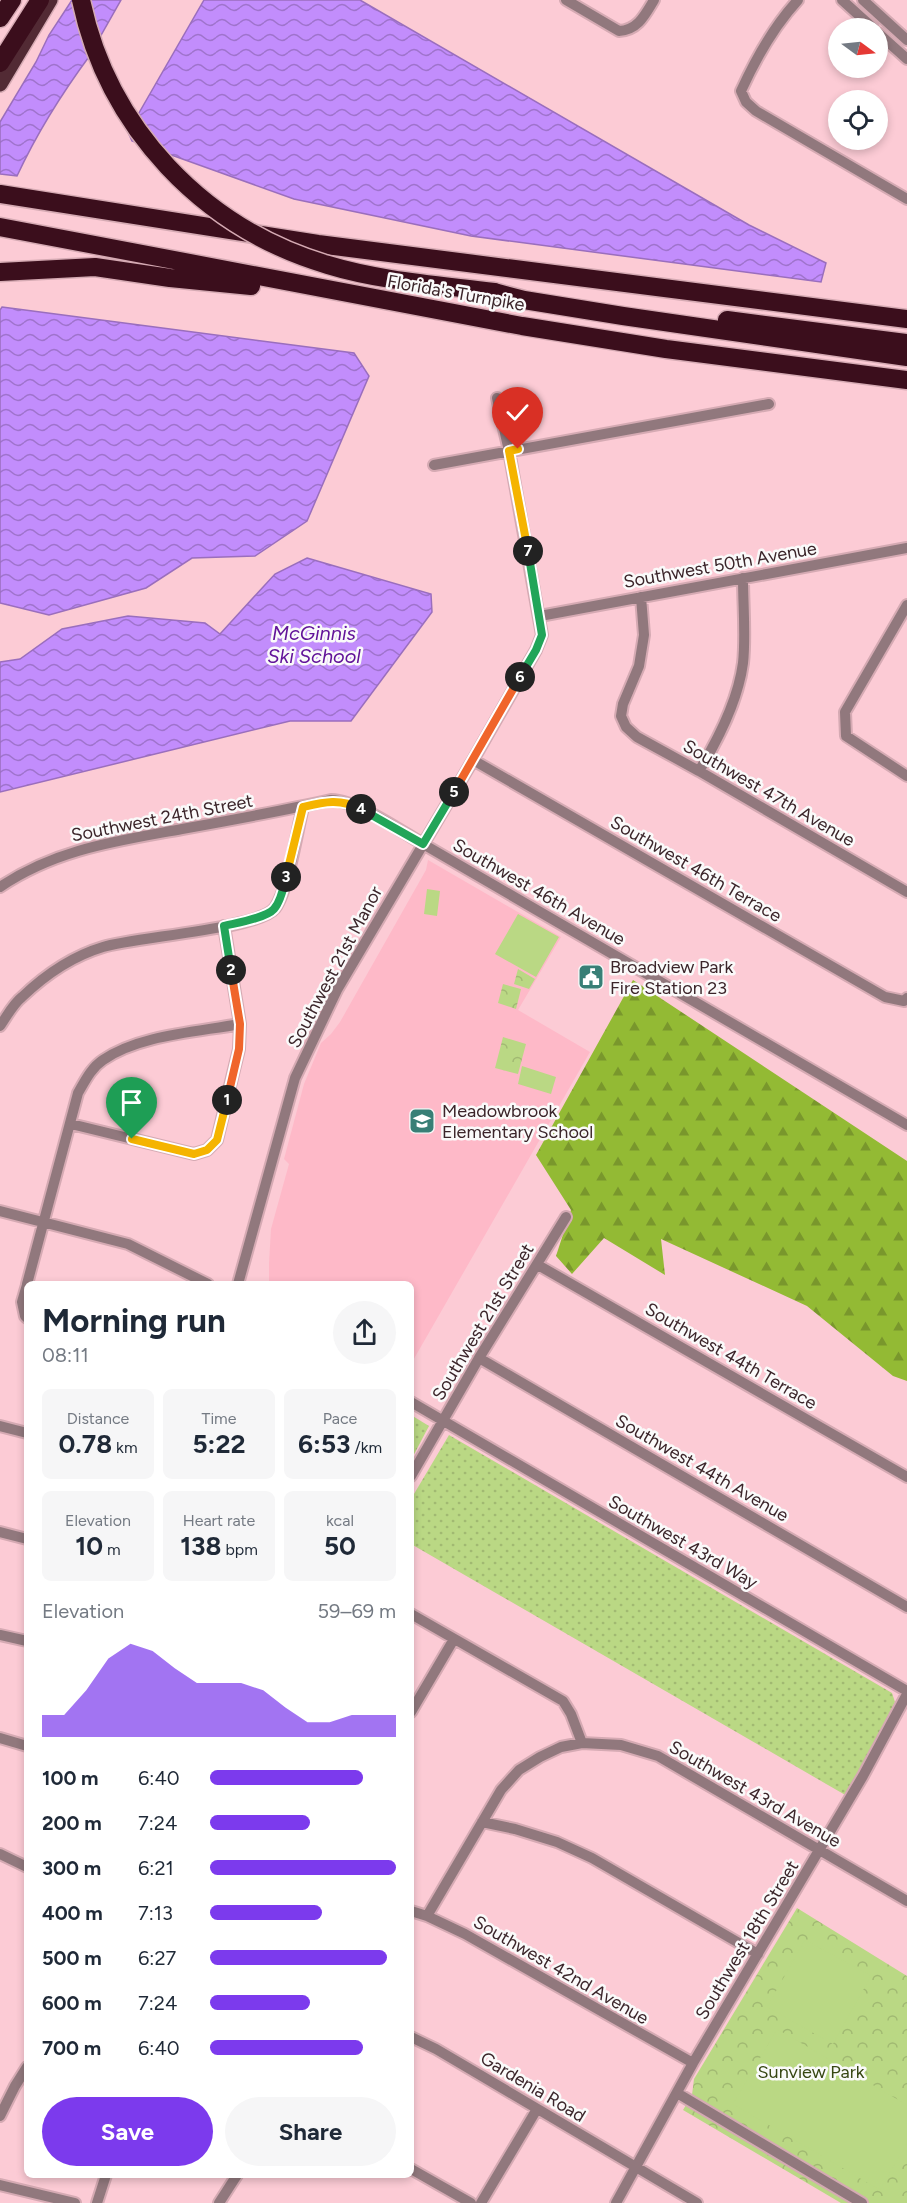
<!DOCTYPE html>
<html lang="en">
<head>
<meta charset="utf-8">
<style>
	body { margin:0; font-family:Figtree,sans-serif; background:#f6f6f7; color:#1f2937; height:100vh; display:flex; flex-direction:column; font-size:22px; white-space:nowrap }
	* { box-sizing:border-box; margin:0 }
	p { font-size:20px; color:#747a83 }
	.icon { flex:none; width:33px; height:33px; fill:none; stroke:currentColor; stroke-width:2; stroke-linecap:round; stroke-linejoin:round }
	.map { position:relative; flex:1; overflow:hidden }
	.panel { position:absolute; left:24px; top:1281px; width:390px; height:897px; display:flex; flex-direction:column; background:#fff; border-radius:9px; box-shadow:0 3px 9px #0003 }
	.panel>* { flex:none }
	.needle { width:39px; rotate:105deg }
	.tools { position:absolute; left:828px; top:18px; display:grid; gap:12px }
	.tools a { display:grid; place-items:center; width:60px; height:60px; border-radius:50%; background:#fff; box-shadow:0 3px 9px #0003; font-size:30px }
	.pin { position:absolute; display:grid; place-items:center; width:51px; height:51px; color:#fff; margin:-62px -26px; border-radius:50% 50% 50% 0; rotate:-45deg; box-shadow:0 0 6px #0007 }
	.pin .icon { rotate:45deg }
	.km { position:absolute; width:30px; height:30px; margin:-15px; border-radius:50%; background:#222; color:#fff; font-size:16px; line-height:30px; text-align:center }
	.round { display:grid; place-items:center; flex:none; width:63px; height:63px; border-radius:32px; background:#f6f6f7 }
	.headline { display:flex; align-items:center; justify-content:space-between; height:102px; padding:0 18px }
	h1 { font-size:33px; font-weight:700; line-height:45px }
	.figures { display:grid; grid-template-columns:repeat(3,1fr); gap:9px; height:102px; padding:6px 18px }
	.figures div { display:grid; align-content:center; border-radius:9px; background:#f6f6f7; text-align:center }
	.figures b { font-size:26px; font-weight:700 }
	.figures small { font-size:16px; font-weight:400 }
	.figures p { font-size:16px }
	.chart { height:168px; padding:12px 18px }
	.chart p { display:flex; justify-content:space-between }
	.chart svg { width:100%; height:108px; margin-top:6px; fill:#7c3aed; opacity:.7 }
	.primary-button { display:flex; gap:12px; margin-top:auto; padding:12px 18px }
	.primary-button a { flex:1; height:69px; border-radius:36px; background:#7c3aed; color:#fff; font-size:24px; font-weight:700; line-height:69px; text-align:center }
	.primary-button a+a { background:#f6f6f7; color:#1f2937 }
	ul { padding:0 18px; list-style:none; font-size:20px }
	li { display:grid; grid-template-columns:96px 72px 1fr; align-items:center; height:45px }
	li i { height:15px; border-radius:8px; background:#7c3aed }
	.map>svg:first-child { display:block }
</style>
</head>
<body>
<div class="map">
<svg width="907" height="2203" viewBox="0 0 907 2203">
	<defs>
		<pattern id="grass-dots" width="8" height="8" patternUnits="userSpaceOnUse" patternTransform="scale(1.5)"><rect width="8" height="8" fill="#bad884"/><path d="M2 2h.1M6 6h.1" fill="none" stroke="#a1b972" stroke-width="1.8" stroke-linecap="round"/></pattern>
		<pattern id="forest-firs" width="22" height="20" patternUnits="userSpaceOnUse" patternTransform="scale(1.5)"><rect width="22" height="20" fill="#93ba34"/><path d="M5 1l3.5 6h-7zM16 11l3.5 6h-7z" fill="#79972c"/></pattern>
		<pattern id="park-crowns" width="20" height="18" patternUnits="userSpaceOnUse" patternTransform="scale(1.5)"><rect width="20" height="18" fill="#bad884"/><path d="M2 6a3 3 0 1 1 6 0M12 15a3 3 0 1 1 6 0" fill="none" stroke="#a1b972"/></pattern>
		<pattern id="water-waves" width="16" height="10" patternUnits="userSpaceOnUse" patternTransform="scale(1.5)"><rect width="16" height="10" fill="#c28dfc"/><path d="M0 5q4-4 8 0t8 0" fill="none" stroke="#9f73cc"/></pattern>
	</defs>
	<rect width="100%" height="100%" fill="#fccbd5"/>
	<path fill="#feb9c8" d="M 428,860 L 561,937 L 518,1010 L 590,1052 L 411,1364 L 411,1284 L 269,1284 L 269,1263 L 271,1229 L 289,1164 L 284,1159 L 304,1084 L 321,1043 L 331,1034 L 340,1022 L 426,870 Z"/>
	<path fill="url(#grass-dots)" d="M 411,1415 L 429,1426 L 411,1460 Z
		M 449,1435 L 892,1693 L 895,1702 L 847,1796 L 411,1544 L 411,1499 Z"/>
	<path fill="url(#forest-firs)" d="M 633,980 L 907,1161 L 907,1381 L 893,1376 L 807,1306 L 661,1239 L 665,1275 L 604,1238 L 572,1274 L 556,1256 L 571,1210 L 536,1155 Z"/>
	<path fill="url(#park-crowns)" d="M 518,969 L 535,979 L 529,989 L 514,984 Z
		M 503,984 L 521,989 L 516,1009 L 498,1003 Z
		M 503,1037 L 526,1044 L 518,1074 L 495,1068 Z
		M 797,1908 L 907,1976 L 907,2203 L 841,2203 L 683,2110 L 692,2095 L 694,2079 Z"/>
	<path fill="#bad884" d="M 427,889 L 440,891 L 437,916 L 424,914 Z
		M 518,914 L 559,937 L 536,977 L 495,954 Z
		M 522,1066 L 556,1077 L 551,1094 L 518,1084 Z
		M 805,1940 L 871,1976 L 833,2044 L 767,2007 Z
		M 777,2029 L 907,2105 L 907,2143 L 880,2190 L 733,2104 Z"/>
	<path fill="url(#water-waves)" stroke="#9a6ebd" stroke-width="1.5" d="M 72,0 L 91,54 C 62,93 37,133 17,176 L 0,174 L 0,122 L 36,62 L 49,35 Z
		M 90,0 L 121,0 L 100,37 Z
		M 204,0 L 360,0 L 749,225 L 826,263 L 821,282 L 471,236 L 294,199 L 132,141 L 128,132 Z
		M 2,307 L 354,353 L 369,376 L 307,521 L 255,556 L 192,558 L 146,588 L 49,615 L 0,603 L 0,310 Z
		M 307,558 L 431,594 L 432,612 L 351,721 L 290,721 L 0,792 L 0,662 L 20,659 L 62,629 L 128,616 L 205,623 L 220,634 L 275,574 Z"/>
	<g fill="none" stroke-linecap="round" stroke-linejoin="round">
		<g stroke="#d5aab3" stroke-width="14">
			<path id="minor" d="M 566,0 L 619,31 C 638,30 645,15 654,0
				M 798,0 C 773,27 756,58 741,91 L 746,102 L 756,111 L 907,199
				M 842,0 L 873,28
				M 863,0 L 907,40
				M 878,33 L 907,59
				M 434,465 L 769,404
				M 641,597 L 644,635 L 639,666 L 623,704 L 621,716 L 626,727 L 637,737 L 699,771 L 907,892
				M 907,605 L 845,712 L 846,736 L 907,776
				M 540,616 L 907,548
				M 473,760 L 885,997 L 904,1001 L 907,998
				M 699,771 C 719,738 738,701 743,663 C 746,636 743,606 743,578
				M 0,887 C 56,849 117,841 182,829 C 232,820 282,811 331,800 C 358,801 399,830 423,844 L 907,1125
				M 0,1026 C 7,1016 13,1004 22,997 C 45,975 73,956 103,947 C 134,937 259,929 275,908 C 288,890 297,831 303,807
				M 71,1124 L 194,1154 L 207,1150 L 217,1140 L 239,1049 L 240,1024 L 224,926
				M 0,1211 L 128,1244 L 208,1284
				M 538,1265 L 907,1477
				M 27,1284 L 78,1093 C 85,1081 91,1068 103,1060 C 139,1035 197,1032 240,1024
				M 238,1284 L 295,1078 L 337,990 L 473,760 L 536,650 L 542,635 L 509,451 L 497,398
				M 27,1285 L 22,1302 L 25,1316 L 27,1318
				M 479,1358 L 907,1607
				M 411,1402 L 907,1691
				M 0,1426 L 27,1433
				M 411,1476 L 479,1358 L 566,1217
				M 0,1532 L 27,1539
				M 411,1614 L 563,1701 L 571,1714 L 582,1743 L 621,1745 L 658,1756 L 907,1901
				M 0,1635 L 27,1641
				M 411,1712 L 454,1639
				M 0,1738 L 27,1746
				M 482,1822 L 515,1829 L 557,1842 L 592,1858 L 758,1954
				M 0,1854 L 27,1867
				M 411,1911 L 427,1916 L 465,1934 L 693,2063
				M 427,1916 L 501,1790 L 519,1770 L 540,1757 L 561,1747 L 582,1743
				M 411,2037 L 436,2049 L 697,2203
				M 677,2093 L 862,2203
				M 0,2116 L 15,2086 L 27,2067
				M 411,2169 L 471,2203
				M 0,2185 L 75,2203
				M 97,2203 L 106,2175
				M 219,2203 L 237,2175
				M 481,2203 L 537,2109
				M 616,2203 L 693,2063 L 863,1776 L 907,1694"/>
		</g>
		<g stroke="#d5aab3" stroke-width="18">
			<path id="primary" d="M 0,84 L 50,0"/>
		</g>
		<g stroke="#d5aab3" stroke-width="21">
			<path id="motorway" d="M 0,18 L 12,0
				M 0,63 L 40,0
				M 0,194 L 318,244 L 907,319
				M 0,227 L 522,326 L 666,349 L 907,380
				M 0,272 L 95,267 L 170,278 L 251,286
				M 494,292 L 524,300 L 623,316 L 907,357
				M 727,320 L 907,343"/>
		</g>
		<use href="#minor" stroke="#91787d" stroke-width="10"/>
		<use href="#primary" stroke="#522a34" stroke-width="15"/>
		<use href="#motorway" stroke="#3b0e1c" stroke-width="18"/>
		<g stroke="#d5aab3" stroke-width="21" stroke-linecap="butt">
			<path id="motorway-bridge" d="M 81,0 C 108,128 203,228 328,265 C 380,281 440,285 494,292"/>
		</g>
		<use href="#motorway-bridge" stroke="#3b0e1c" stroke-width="18"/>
	</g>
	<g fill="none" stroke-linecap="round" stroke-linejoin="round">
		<g stroke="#fff" stroke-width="12">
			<path id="split-1" d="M 132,1139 L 194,1154 L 207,1150 L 217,1140 L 227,1100"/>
		</g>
		<g stroke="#fff" stroke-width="12">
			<path id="split-2" d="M 227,1100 L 239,1049 L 240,1024 L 231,970"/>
		</g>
		<g stroke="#fff" stroke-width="12">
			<path id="split-3" d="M 231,970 L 224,926 C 236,923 266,918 274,909 C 281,901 284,886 286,877"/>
		</g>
		<g stroke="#fff" stroke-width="12">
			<path id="split-4" d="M 286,877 L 303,807 C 324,802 340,798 361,809"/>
		</g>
		<g stroke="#fff" stroke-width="12">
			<path id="split-5" d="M 361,809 L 423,844 L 454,792"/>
		</g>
		<g stroke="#fff" stroke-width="12">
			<path id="split-6" d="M 454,792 L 520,677"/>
		</g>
		<g stroke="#fff" stroke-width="12">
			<path id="split-7" d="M 520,677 L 536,650 L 542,635 L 528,551"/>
		</g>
		<g stroke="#fff" stroke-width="12">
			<path id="split-8" d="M 518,449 L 509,451 L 528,551"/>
		</g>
		<use href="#split-1" stroke="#f5b400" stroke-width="8"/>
		<use href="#split-2" stroke="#f0652b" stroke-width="8"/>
		<use href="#split-3" stroke="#22a559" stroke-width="8"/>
		<use href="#split-4" stroke="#f5b400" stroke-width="8"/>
		<use href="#split-5" stroke="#22a559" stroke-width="8"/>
		<use href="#split-6" stroke="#f0652b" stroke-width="8"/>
		<use href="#split-7" stroke="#22a559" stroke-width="8"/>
		<use href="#split-8" stroke="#f5b400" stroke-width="8"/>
	</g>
	<defs>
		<g id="civic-square" transform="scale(1.35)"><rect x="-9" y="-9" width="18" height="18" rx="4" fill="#387f76" stroke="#fafafa"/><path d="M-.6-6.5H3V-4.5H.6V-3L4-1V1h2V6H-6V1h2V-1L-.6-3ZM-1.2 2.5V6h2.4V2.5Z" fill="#fff"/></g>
		<g id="school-square" transform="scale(1.35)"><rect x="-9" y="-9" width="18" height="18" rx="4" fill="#387f76" stroke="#fafafa"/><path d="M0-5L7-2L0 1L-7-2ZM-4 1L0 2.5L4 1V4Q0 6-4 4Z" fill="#fff"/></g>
	</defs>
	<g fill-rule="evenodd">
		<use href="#civic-square" x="591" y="977"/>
		<use href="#school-square" x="422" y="1121"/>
	</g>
	<g text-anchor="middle" stroke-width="5" stroke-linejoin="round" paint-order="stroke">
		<g font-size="18" fill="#3b252a" stroke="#fafafa">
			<text transform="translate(456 293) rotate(10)" y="6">Florida's Turnpike</text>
			<text transform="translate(720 565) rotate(-10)" y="6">Southwest 50th Avenue</text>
			<text transform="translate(769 793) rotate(30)" y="6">Southwest 47th Avenue</text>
			<text transform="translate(162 818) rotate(-11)" y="6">Southwest 24th Street</text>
			<text transform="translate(696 869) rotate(30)" y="6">Southwest 46th Terrace</text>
			<text transform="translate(539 892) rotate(30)" y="6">Southwest 46th Avenue</text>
			<text transform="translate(335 967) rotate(-62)" y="6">Southwest 21st Manor</text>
			<text transform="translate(483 1322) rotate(-59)" y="6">Southwest 21st Street</text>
			<text transform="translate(731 1356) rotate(30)" y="6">Southwest 44th Terrace</text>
			<text transform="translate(702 1468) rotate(30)" y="6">Southwest 44th Avenue</text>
			<text transform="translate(683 1542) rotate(30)" y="6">Southwest 43rd Way</text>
			<text transform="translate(755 1794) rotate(30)" y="6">Southwest 43rd Avenue</text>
			<text transform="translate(747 1940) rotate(-59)" y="6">Southwest 18th Street</text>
			<text transform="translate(561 1970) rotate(30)" y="6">Southwest 42nd Avenue</text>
			<text transform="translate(533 2087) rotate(31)" y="6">Gardenia Road</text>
		</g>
		<g font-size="18" fill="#3b252a" stroke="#fafafa" text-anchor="start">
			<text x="610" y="973">Broadview Park<tspan x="610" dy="21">Fire Station 23</tspan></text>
			<text x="442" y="1117">Meadowbrook<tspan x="442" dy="21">Elementary School</tspan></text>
		</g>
		<g font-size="18" fill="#374713" stroke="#fafafa">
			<text x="811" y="2078">Sunview Park</text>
		</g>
		<g font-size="20" font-style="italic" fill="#621499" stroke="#fafafa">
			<text x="314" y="640">McGinnis<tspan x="314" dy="23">Ski School</tspan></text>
		</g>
	</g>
</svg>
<div class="tools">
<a><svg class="needle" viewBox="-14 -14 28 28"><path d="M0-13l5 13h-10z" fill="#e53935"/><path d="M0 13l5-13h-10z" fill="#747a83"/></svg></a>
<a><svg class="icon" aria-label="locate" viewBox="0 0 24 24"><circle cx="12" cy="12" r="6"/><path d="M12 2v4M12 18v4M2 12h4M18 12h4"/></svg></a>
</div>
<div class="pin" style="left:132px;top:1139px;background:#1e9e55"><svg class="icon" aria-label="arrive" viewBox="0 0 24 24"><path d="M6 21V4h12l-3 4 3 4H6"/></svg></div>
<div class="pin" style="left:518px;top:449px;background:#d93025"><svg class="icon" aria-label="check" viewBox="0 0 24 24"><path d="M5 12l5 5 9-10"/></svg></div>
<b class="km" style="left:227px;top:1100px">1</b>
<b class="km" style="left:231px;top:970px">2</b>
<b class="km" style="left:286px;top:877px">3</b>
<b class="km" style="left:361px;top:809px">4</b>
<b class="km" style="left:454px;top:792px">5</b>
<b class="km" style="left:520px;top:677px">6</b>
<b class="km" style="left:528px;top:551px">7</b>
<section class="panel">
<div class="headline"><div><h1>Morning run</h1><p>08:11</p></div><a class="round"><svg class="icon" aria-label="share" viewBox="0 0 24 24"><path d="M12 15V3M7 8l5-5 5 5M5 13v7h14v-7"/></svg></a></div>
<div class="figures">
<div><p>Distance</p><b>0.78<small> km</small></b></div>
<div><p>Time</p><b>5:22</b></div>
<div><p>Pace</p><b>6:53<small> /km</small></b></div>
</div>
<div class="figures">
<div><p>Elevation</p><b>10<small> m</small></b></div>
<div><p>Heart rate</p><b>138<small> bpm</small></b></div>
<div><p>kcal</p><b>50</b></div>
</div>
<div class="chart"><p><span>Elevation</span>59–69 m</p>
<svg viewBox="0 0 160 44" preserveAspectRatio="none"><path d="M0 44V35L10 35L20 25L30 12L40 6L50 9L60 16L70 22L80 22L90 22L100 25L110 32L120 38L130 38L140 35L150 35L160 35V44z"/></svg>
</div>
<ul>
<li><b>100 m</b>6:40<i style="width:82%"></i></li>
<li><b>200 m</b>7:24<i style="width:54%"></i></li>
<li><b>300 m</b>6:21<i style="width:100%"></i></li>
<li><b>400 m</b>7:13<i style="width:60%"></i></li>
<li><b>500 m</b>6:27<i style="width:95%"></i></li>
<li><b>600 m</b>7:24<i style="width:54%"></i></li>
<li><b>700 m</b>6:40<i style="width:82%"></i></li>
</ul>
<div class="primary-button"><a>Save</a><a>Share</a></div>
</section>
</div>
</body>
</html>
